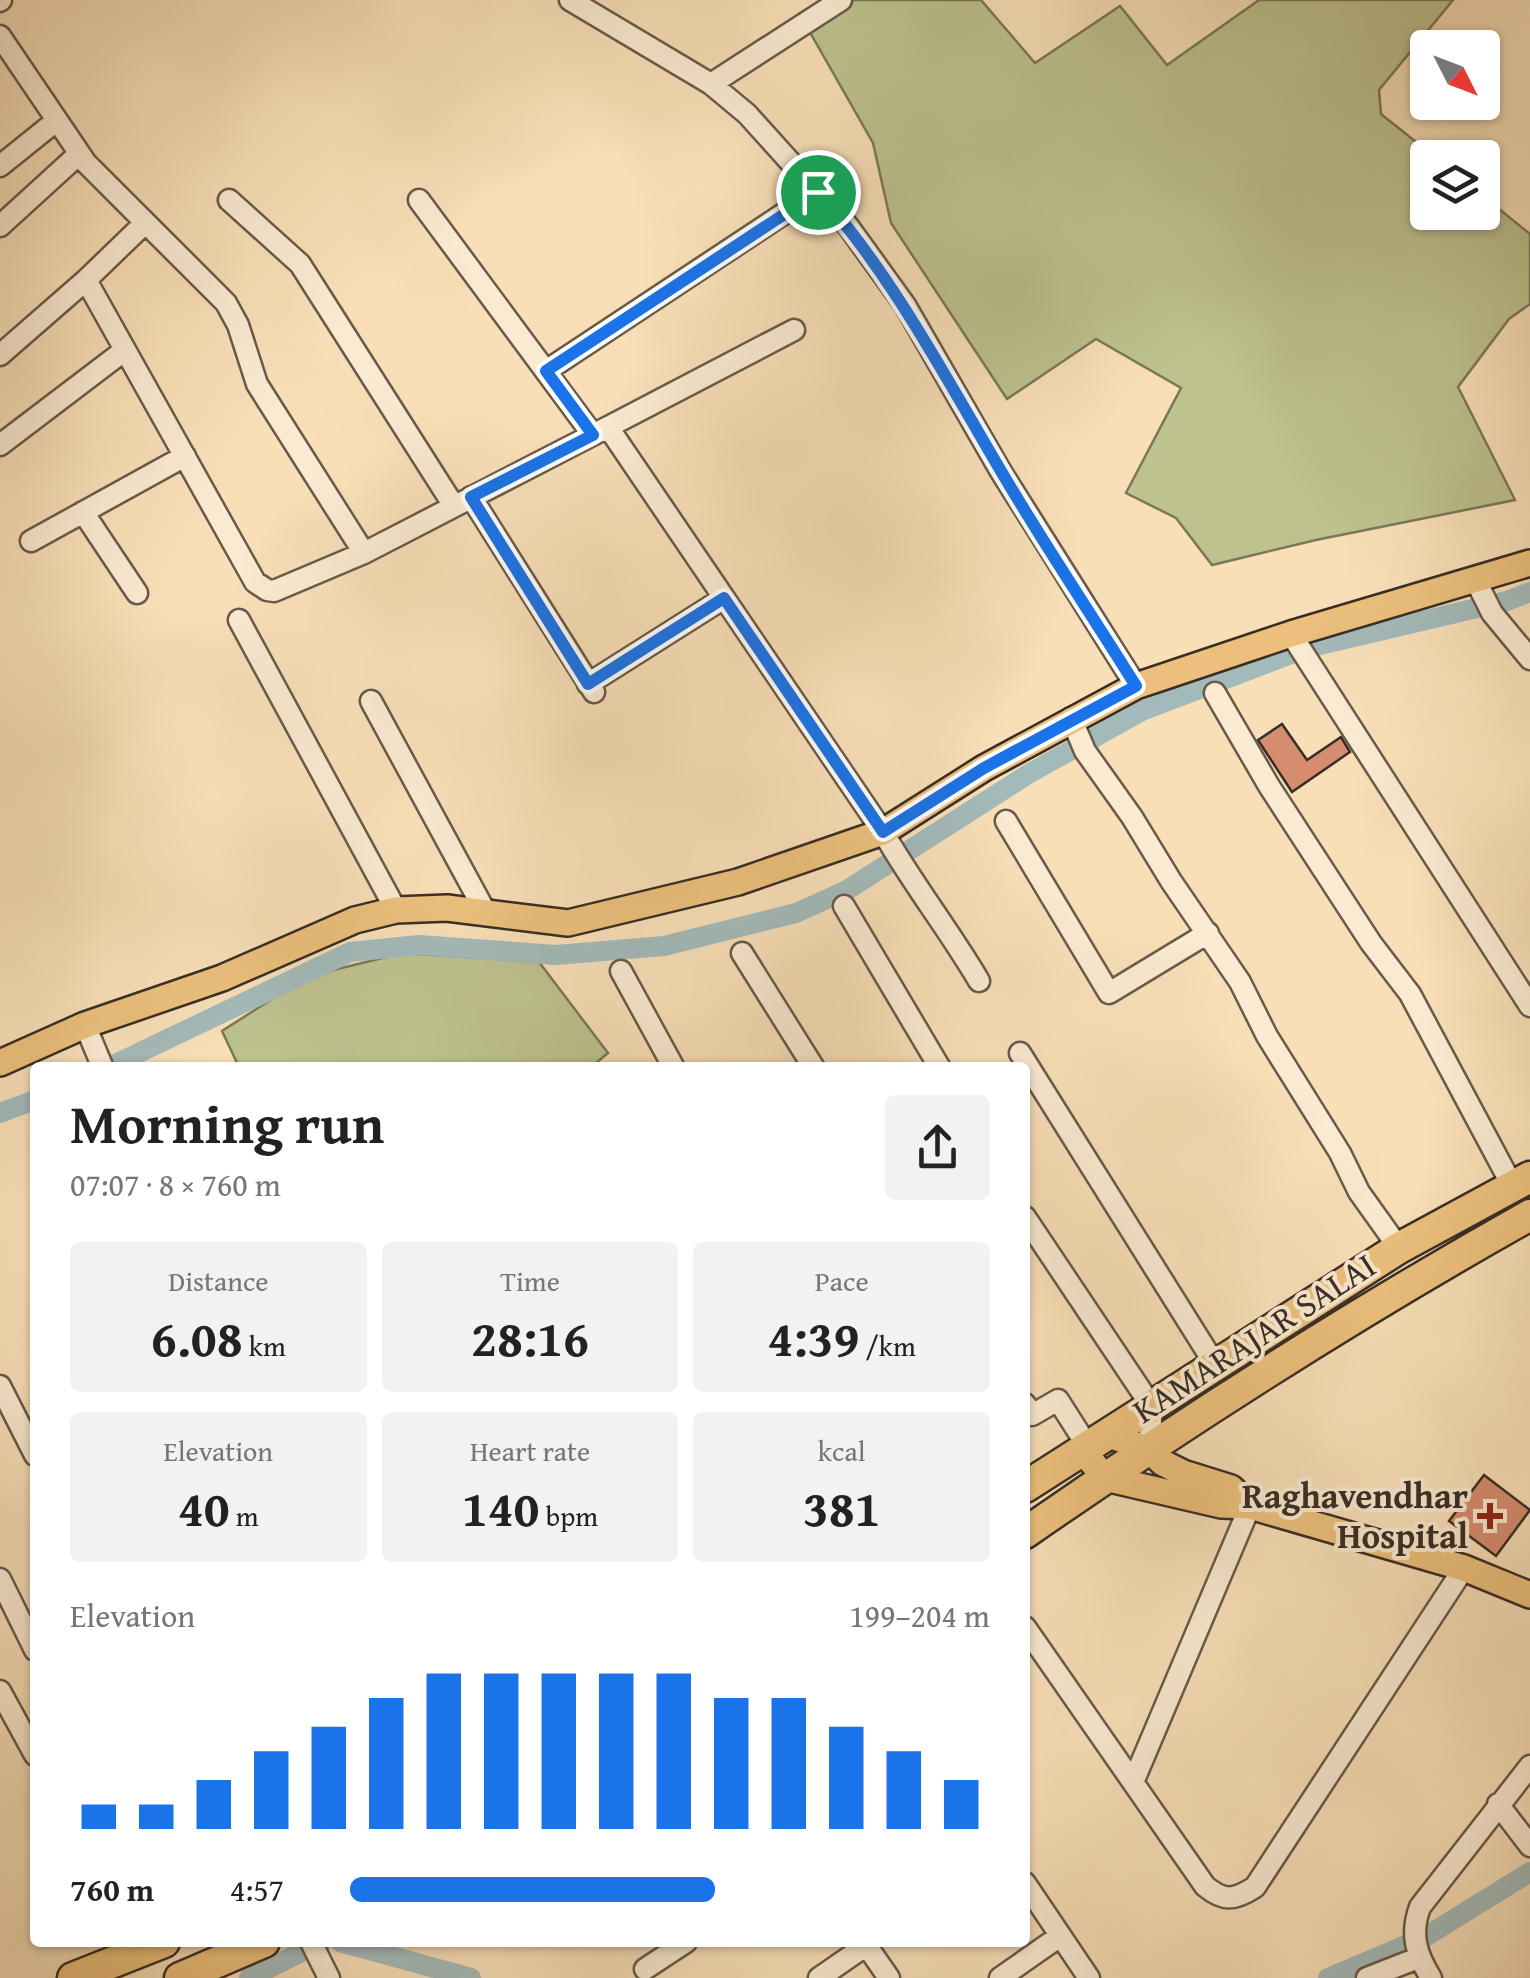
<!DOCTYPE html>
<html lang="en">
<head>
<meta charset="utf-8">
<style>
	body { margin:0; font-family:"Gentium Book Plus",serif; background:#f2f2f2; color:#222; height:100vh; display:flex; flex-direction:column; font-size:38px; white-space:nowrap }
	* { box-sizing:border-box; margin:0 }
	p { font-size:32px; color:#767676 }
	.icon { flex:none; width:55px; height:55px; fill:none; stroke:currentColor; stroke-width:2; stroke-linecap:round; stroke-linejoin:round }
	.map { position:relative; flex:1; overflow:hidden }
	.details { position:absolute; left:30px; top:1062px; width:1000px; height:885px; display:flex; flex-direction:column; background:#fff; border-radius:10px; box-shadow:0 2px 8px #0004 }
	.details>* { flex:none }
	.needle { width:65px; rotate:132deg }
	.controls { position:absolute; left:1410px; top:30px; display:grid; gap:20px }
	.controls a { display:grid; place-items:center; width:90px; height:90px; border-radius:10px; background:#fff; box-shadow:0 2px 8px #0004; font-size:50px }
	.pin { position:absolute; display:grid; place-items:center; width:85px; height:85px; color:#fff; margin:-42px; border:5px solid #fff; border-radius:50%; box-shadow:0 2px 10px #0007 }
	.round { display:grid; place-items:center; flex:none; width:105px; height:105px; border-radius:10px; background:#f2f2f2 }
	.overview { display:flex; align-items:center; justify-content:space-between; height:170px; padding:0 40px }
	h1 { font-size:55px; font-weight:600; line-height:75px }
	.figures { display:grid; grid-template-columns:repeat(3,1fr); gap:15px; height:170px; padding:10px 40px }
	.figures div { display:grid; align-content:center; border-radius:10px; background:#f2f2f2; text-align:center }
	.figures b { font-size:50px; font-weight:600 }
	.figures small { font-size:28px; font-weight:400 }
	.figures p { font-size:28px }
	.chart { height:280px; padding:20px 40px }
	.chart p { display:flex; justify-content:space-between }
	.chart svg { width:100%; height:180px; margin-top:10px; stroke:#1a73e8; stroke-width:6 }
	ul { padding:0 40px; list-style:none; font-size:32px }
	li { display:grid; grid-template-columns:160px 120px 1fr; align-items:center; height:75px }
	li i { height:25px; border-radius:12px; background:#1a73e8 }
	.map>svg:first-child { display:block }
</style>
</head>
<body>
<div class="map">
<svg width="1530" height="1978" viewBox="0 0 1530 1978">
	<rect width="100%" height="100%" fill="#f8dfb8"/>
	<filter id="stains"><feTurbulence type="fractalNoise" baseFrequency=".002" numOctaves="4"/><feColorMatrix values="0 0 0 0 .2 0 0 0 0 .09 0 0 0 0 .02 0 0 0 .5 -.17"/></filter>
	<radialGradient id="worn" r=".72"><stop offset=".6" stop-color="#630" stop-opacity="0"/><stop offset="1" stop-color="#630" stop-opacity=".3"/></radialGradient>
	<path fill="#bdc28f" stroke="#7a785a" stroke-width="2.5" d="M 844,0 L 981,0 L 1035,63 L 1120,6 L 1167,65 L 1259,0 L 1453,0 L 1379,90 L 1381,114 L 1435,157 L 1428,158 L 1428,212 L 1482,212 L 1483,196 L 1530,234 L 1530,304 L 1509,319 L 1458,387 L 1515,500 L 1316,540 L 1212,565 L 1176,518 L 1126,493 L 1181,388 L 1096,339 L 1007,399 L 891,223 L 873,143 L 807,27 Z
		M 403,953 L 539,962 L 608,1053 L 590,1068 L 239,1067 L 222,1031 L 286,990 L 325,972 Z"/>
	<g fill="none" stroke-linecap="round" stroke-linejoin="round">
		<path stroke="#a3baba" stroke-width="20" d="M 107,1068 L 350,952 L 419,945 L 556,955 L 664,946 L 796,913 L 847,890 L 1030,773 L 1142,711 L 1307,648 L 1507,601 L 1530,592
			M 0,1113 L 35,1100
			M 340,1942 L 471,1978
			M 249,1978 L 322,1942
			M 1328,1978 L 1425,1937 L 1530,1872"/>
	</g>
	<path fill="#d58c6f" stroke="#382d26" stroke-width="2.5" d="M 1282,724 L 1307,760 L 1341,737 L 1350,752 L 1292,792 L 1258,740 Z
		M 1484,1475 L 1530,1510 L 1496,1556 L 1449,1521 Z"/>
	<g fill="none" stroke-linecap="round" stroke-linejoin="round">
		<g stroke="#685a4a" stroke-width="25">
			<path id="minor" d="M 570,0 L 711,84 L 747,114 L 848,226 L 905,305 L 1000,470 L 1136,686
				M 0,1 L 1,0
				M 0,36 L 86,163 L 226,303 L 238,325 L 257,384 L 364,553 L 608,427 L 883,832 C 912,883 949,930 979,981
				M 711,84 L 841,0
				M 0,166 L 56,121
				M 229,200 L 300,264 L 454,506
				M 419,200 L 593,435
				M 145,223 L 86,280 L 255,582 L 267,590 L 274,591 L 364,553
				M 0,226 L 79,154
				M 0,355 L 86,280
				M 546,371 L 818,191
				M 608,427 L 794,330
				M 0,445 L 125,350
				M 471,497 L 594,692
				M 83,512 L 137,593
				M 31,541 L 185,456
				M 1475,579 L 1492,613 L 1530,659
				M 239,620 L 396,910
				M 1291,634 L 1530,1006
				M 588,684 L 724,598
				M 1215,693 L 1269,786 L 1371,943 L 1410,994 L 1513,1187
				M 371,701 L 486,913
				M 1071,718 L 1085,751 L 1132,817 L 1171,881 L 1240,982 L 1267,1036 L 1340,1153 L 1359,1192 L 1399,1248
				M 1006,821 L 1109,993 L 1208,933
				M 844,906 L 940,1068
				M 742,953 L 814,1068
				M 621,971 L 674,1068
				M 85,1025 L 103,1068
				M 1020,1053 L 1216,1366
				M 1025,1217 L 1152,1407 L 1149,1450
				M 0,1386 L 35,1455
				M 1025,1404 L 1032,1415 L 1058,1400 L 1088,1447
				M 0,1579 L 35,1650
				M 1025,1627 L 1205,1886 C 1224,1902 1235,1900 1255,1887 L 1464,1568
				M 0,1691 L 35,1755
				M 1134,1780 L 1250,1506
				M 1498,1804 L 1530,1846
				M 1025,1883 L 1089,1978
				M 311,1942 L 329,1978
				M 864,1942 L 889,1978
				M 645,1969 L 686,1942
				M 819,1978 L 871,1942
				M 1000,1978 L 1060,1936
				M 1367,1978 L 1418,1958
				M 1431,1978 C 1416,1954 1410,1934 1420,1907 L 1530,1766"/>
		</g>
		<g stroke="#382d26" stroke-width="30">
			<path id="major" d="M 0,1063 L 85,1025 L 222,978 L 355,920 L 396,910 L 447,908 L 568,923 L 738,882 L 883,832 L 984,768 L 1136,686 L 1291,634 L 1530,563
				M 1110,1435 L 1149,1450 L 1163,1463 L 1183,1473 L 1231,1488 L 1250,1506
				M 1083,1451 L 1105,1478 L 1221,1505 L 1250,1506 L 1464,1568 L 1530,1595"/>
		</g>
		<g stroke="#382d26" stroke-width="35">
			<path id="highway" d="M 1025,1487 L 1399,1248 L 1530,1177
				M 1025,1533 C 1188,1420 1357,1312 1530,1215
				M 73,1978 L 164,1942
				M 180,1978 L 264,1942"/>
		</g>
		<use href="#minor" stroke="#faead1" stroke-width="20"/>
		<use href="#major" stroke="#ecc07c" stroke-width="25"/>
		<use href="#highway" stroke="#ecc07c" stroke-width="30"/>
	</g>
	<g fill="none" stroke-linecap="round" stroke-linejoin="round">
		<g stroke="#fff" stroke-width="20">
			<path id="route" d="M 818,192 C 891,274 942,371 998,466 C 1041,540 1090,612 1136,686 L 984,768 L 883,832 L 724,598 L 588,684 L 471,497 L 593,435 L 546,371 Z"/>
		</g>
		<use href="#route" stroke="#1a73e8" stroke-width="12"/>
	</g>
	<path fill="#8f2418" stroke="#faead1" stroke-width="4" d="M1485 1501h10v10h10v10h-10v10h-10v-10h-10v-10h10z"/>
	<g text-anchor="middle" stroke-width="8" stroke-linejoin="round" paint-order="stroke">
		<g font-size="35" fill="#382d26" stroke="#faead1">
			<text transform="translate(1254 1338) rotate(-33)" y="12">KAMARAJAR SALAI</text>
		</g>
		<g font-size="35" font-weight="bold" fill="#382d26" stroke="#faead1" text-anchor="end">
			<text x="1468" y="1508">Raghavendhar<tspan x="1468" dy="40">Hospital</tspan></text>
		</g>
	</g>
	<rect width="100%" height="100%" filter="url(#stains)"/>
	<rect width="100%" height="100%" fill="url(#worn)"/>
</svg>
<div class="controls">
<a><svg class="needle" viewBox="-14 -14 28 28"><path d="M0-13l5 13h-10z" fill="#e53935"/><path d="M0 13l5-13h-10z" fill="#767676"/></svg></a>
<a><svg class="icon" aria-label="layers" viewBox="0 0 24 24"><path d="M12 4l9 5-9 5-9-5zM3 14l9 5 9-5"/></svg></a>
</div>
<div class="pin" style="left:818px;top:192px;background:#1e9e55"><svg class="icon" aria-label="arrive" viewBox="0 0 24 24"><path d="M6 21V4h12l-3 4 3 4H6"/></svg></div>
<section class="details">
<div class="overview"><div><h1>Morning run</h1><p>07:07 · 8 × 760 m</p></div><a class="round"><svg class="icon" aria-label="share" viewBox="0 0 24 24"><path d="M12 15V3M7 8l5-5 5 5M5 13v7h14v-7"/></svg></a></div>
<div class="figures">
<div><p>Distance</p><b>6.08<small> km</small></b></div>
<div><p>Time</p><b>28:16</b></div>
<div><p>Pace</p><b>4:39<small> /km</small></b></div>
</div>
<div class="figures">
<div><p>Elevation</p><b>40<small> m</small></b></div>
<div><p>Heart rate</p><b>140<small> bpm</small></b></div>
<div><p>kcal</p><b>381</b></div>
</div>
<div class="chart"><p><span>Elevation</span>199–204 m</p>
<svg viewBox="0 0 160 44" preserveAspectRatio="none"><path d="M5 44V38M15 44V38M25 44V32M35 44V25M45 44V19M55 44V12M65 44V6M75 44V6M85 44V6M95 44V6M105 44V6M115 44V12M125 44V12M135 44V19M145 44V25M155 44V32"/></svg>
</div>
<ul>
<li><b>760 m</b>4:57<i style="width:57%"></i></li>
</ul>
</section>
</div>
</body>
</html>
